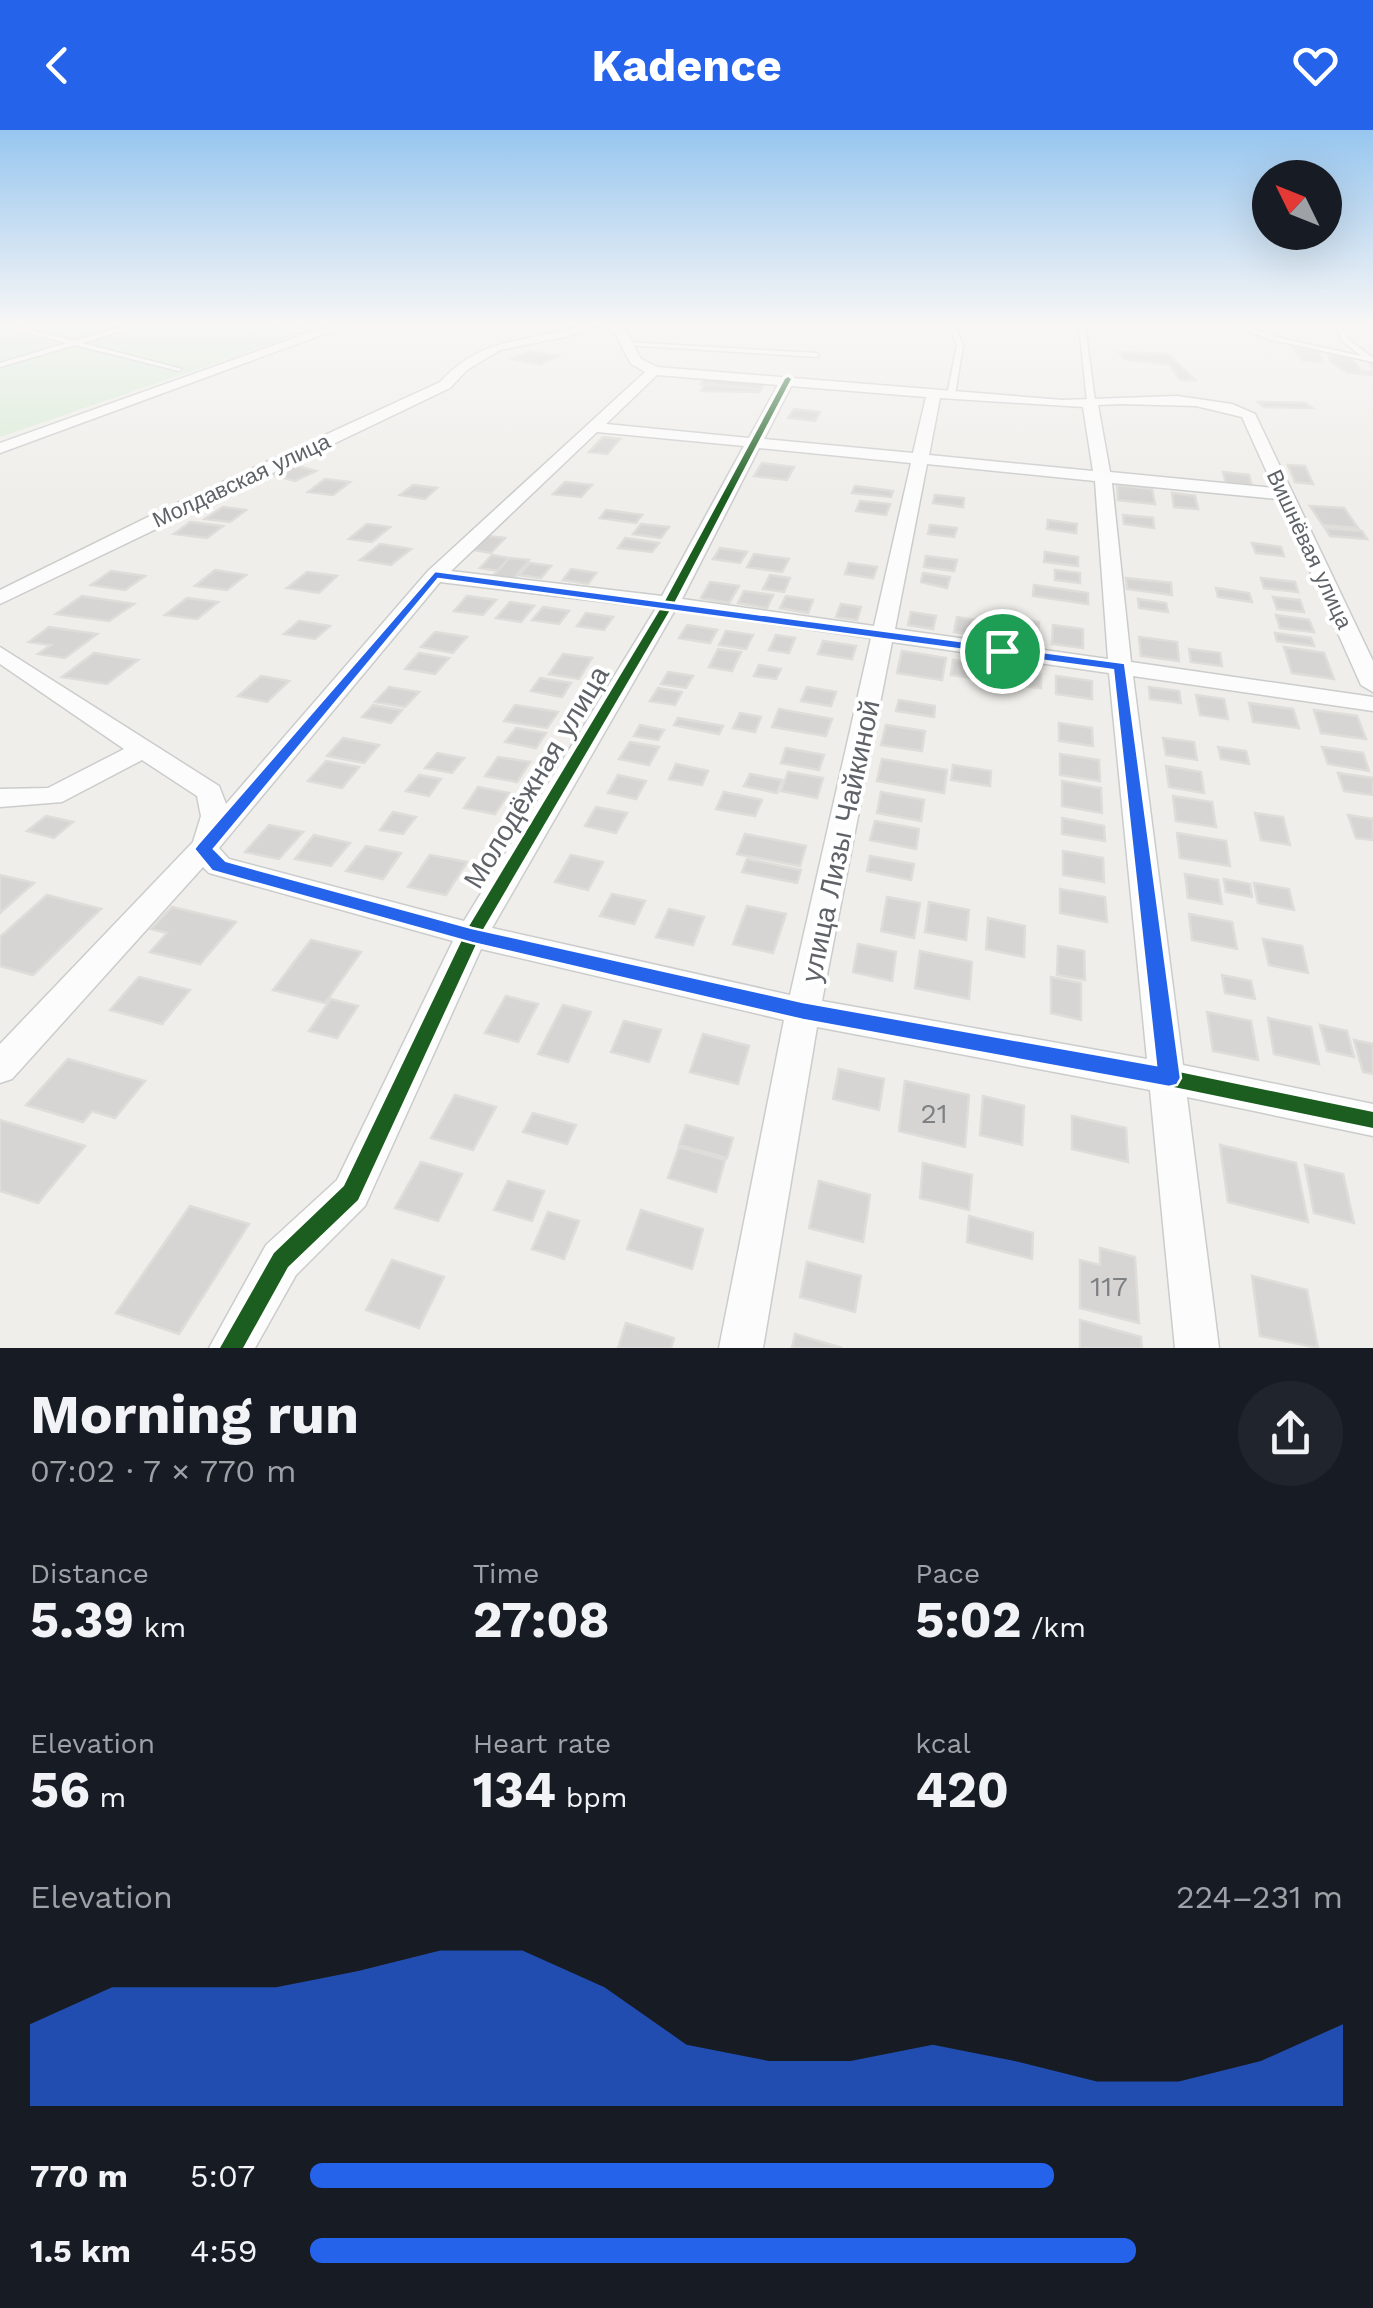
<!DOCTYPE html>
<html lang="en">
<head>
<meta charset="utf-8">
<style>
	body { margin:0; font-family:"Work Sans",sans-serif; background:#20242c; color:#f1f3f6; height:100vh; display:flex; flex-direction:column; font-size:38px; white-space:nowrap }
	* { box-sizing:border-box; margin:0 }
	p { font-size:32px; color:#9ea1a6 }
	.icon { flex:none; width:55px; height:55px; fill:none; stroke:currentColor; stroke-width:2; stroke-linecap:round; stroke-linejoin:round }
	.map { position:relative; height:1218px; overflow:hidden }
	.sheet { display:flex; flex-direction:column; background:#171b24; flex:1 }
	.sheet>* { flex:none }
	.needle { width:65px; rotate:313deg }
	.tools { position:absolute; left:1252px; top:30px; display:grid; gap:20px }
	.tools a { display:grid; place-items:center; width:90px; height:90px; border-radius:50%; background:#171b24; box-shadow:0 10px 40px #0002; font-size:50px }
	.pin { position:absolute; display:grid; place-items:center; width:85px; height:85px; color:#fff; margin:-42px; border:5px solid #fff; border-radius:50%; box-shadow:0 2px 10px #0007 }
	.round { display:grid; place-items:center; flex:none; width:105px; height:105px; border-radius:52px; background:#20242c }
	.headline { display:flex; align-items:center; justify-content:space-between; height:170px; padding:0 30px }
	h1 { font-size:55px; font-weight:700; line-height:75px }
	.metrics { display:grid; grid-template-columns:repeat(3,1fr); gap:15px; height:170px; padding:10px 30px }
	.metrics div { display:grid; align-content:center }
	.metrics b { font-size:50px; font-weight:700 }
	.metrics small { font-size:28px; font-weight:400 }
	.metrics p { font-size:28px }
	.chart { height:280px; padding:20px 30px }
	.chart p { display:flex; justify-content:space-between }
	.chart svg { width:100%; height:180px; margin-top:10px; fill:#2563eb; opacity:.7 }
	ul { padding:0 30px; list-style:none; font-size:32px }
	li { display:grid; grid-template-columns:160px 120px 1fr; align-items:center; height:75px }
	li i { height:25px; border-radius:12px; background:#2563eb }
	header { display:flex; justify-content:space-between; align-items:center; height:130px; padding:0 30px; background:#2563eb; color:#fff; font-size:45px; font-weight:700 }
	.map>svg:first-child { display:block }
</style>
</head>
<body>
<header><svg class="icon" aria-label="back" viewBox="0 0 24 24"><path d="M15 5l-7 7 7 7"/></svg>Kadence<svg class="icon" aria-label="heart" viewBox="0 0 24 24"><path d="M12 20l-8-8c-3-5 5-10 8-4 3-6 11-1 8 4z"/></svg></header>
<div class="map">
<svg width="1373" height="1218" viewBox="0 0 1373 1218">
	<rect width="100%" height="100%" fill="#efeeea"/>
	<path fill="#d8ebd6" d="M 0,196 L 323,196 L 0,307 Z"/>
	<path fill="#d6d5d3" stroke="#deddd9" stroke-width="2.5" d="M 1293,217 L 1319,221 L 1322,232 L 1302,230 Z
		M 531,221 L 558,226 L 540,235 L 512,229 Z
		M 1119,222 L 1168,224 L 1195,250 L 1180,250 L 1170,235 L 1124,229 Z
		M 1328,224 L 1353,229 L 1361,241 L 1373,242 L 1369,231 L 1373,232 L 1373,245 L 1348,243 L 1331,232 Z
		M 705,247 L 765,251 L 761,259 L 701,254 Z
		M 705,254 L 761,259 L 759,262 L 701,261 Z
		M 1258,272 L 1305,273 L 1312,278 L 1264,277 Z
		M 794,279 L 820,282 L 815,291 L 788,288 Z
		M 603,307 L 620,309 L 607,324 L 589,322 Z
		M 762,333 L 794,337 L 787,350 L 754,346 Z
		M 294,335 L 316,341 L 295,351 L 273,345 Z
		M 1288,335 L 1305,336 L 1313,354 L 1295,352 Z
		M 1223,342 L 1249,345 L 1252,356 L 1226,353 Z
		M 325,349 L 350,352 L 333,365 L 308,362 Z
		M 565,352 L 592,355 L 581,367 L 553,364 Z
		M 413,355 L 437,358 L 425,369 L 400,365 Z
		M 1117,355 L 1152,359 L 1155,374 L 1118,370 Z
		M 855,356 L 893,361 L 891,367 L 852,363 Z
		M 1172,363 L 1195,366 L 1198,379 L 1174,377 Z
		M 935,365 L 964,368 L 963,377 L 933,373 Z
		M 860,371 L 890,374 L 886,385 L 856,381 Z
		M 1310,376 L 1344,378 L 1358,398 L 1323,395 Z
		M 223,377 L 246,380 L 230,392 L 205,389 Z
		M 606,380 L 642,385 L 636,393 L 600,388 Z
		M 1123,385 L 1153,388 L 1154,398 L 1124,394 Z
		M 1048,390 L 1077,394 L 1076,403 L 1047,399 Z
		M 190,392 L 223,396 L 207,408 L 174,404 Z
		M 367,394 L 390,397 L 372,412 L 349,409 Z
		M 641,394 L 669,397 L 661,408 L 633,404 Z
		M 930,395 L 957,398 L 954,407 L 928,404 Z
		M 1325,398 L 1362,401 L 1367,409 L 1330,406 Z
		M 487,406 L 505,408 L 491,423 L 473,420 Z
		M 625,408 L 659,413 L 652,422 L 618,418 Z
		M 1252,413 L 1281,417 L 1284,426 L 1256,423 Z
		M 380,414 L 411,419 L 391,435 L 360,430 Z
		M 720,418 L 747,422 L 740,433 L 713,429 Z
		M 1045,422 L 1078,427 L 1078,436 L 1044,432 Z
		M 754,424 L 789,429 L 782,442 L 747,437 Z
		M 492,425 L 509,428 L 498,441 L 480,438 Z
		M 926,426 L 957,430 L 954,441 L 924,437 Z
		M 509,428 L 529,430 L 512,451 L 491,448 Z
		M 530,433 L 551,436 L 541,448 L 519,445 Z
		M 849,433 L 877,437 L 873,448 L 845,444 Z
		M 571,439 L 596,443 L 588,454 L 563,450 Z
		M 215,440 L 246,445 L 227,460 L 195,456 Z
		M 1055,440 L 1080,443 L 1080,453 L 1055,450 Z
		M 111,441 L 145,446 L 125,460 L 91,455 Z
		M 307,442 L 337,446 L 319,463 L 287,458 Z
		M 923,443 L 950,447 L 947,458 L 921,452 Z
		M 770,445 L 790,448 L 784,462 L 763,459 Z
		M 1126,448 L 1171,453 L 1172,465 L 1127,459 Z
		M 1261,448 L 1295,452 L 1298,462 L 1264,458 Z
		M 710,452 L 739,456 L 729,473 L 701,468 Z
		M 1034,455 L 1088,463 L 1088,474 L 1033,466 Z
		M 1216,458 L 1249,463 L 1252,472 L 1218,467 Z
		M 744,461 L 773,465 L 767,478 L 738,473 Z
		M 82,466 L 134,474 L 109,491 L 56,484 Z
		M 467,466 L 496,470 L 483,485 L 454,481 Z
		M 786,466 L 813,470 L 808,483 L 780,478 Z
		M 1273,467 L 1300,470 L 1304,482 L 1277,479 Z
		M 187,468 L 218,472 L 197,489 L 165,485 Z
		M 1138,469 L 1166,473 L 1168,482 L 1139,478 Z
		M 510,472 L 534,476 L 521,492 L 496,488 Z
		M 841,474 L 861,477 L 857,490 L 836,487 Z
		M 543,477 L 569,481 L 559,494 L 532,490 Z
		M 911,482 L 936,486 L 933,499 L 908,495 Z
		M 586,483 L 613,487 L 604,500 L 577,496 Z
		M 1276,485 L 1309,490 L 1314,502 L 1280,498 Z
		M 957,487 L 986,492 L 984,506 L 954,502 Z
		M 1012,488 L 1039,492 L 1038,512 L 1010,508 Z
		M 299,491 L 330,496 L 315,509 L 284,504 Z
		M 687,495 L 717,500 L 710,513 L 679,508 Z
		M 1053,495 L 1083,499 L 1083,518 L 1052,514 Z
		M 49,497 L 97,504 L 65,528 L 38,524 L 51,515 L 29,512 Z
		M 726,501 L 753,505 L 746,519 L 719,515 Z
		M 435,502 L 467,507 L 453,523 L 421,517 Z
		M 1275,503 L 1311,508 L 1314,516 L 1277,511 Z
		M 776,505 L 795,508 L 789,523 L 769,520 Z
		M 1139,507 L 1177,512 L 1179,531 L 1141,526 Z
		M 823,511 L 856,516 L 852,529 L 818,524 Z
		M 1284,517 L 1324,523 L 1334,549 L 1292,543 Z
		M 718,519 L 741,522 L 732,541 L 709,537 Z
		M 1189,519 L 1220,523 L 1222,536 L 1191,532 Z
		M 902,521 L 946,528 L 942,550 L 897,543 Z
		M 94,523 L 138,530 L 107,554 L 62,547 Z
		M 419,523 L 449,528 L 435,544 L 405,539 Z
		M 563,524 L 592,528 L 579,549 L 549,544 Z
		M 953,530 L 982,534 L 980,549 L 951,545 Z
		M 759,535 L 781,539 L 776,549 L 754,546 Z
		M 1022,541 L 1041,544 L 1041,558 L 1022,556 Z
		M 668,542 L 693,546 L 686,558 L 661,554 Z
		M 261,546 L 289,551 L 267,572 L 238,566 Z
		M 1056,546 L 1092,551 L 1092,569 L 1056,564 Z
		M 540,548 L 571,553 L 562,567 L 531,561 Z
		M 389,557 L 419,562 L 405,577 L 375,572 Z
		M 807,557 L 836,562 L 831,576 L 801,571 Z
		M 1149,557 L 1179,561 L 1181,573 L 1150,569 Z
		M 658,558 L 682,562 L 675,575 L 650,571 Z
		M 1196,565 L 1224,569 L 1228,589 L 1200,585 Z
		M 899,570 L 935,576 L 934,587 L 896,581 Z
		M 1249,573 L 1293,579 L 1299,598 L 1253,592 Z
		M 373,575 L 402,580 L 391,593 L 362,587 Z
		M 515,575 L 558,582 L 547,598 L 504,591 Z
		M 779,579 L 832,589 L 826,606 L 772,597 Z
		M 1314,580 L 1357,586 L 1366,609 L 1321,603 Z
		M 740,583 L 761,587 L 755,602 L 733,598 Z
		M 678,588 L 723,596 L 719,604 L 674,595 Z
		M 1059,593 L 1092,598 L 1093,616 L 1059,611 Z
		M 640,595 L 664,600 L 658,610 L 634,606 Z
		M 886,595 L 925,601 L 922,621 L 881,615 Z
		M 516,598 L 546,603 L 536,618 L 505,612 Z
		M 343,608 L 379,615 L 364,633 L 327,626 Z
		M 1163,608 L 1194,612 L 1197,630 L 1166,625 Z
		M 630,612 L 659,617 L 649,635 L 619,629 Z
		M 1218,617 L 1246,621 L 1249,634 L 1221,629 Z
		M 1322,617 L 1363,623 L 1369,641 L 1328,634 Z
		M 786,618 L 824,625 L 819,640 L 781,633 Z
		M 437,623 L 464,628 L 452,643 L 425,638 Z
		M 1060,624 L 1099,630 L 1100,651 L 1060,645 Z
		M 498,627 L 530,632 L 517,652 L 485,646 Z
		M 882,629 L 947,640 L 944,663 L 877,651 Z
		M 326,631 L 359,637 L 342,658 L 308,651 Z
		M 676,634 L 708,641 L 702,655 L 669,649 Z
		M 953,635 L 991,641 L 990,656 L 951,650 Z
		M 1166,636 L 1201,642 L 1204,663 L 1169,657 Z
		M 788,642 L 823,648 L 817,668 L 781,661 Z
		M 1338,643 L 1373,648 L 1373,665 L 1344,661 Z
		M 750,644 L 782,650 L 777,663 L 744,656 Z
		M 419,645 L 441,649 L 429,666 L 406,661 Z
		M 618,645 L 646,651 L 636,669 L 608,663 Z
		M 1062,651 L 1101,658 L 1102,683 L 1062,676 Z
		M 478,657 L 509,663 L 495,684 L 464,678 Z
		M 724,662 L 762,670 L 755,686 L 716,679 Z
		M 881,662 L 924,670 L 921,691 L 877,683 Z
		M 1173,666 L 1212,672 L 1216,697 L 1176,691 Z
		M 596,677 L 627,683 L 616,703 L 585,696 Z
		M 393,682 L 416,687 L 403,704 L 380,700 Z
		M 1255,683 L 1283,687 L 1290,715 L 1261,710 Z
		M 1348,685 L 1373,689 L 1373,710 L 1356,708 Z
		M 46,686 L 73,692 L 54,708 L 27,701 Z
		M 1062,688 L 1104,696 L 1105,711 L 1062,704 Z
		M 875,691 L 919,699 L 916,719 L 870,710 Z
		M 269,695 L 303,702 L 279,729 L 245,722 Z
		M 1177,703 L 1226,711 L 1230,736 L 1180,728 Z
		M 745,704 L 806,716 L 800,736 L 737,724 Z
		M 314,705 L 350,713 L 331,736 L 295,729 Z
		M 366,716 L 401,723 L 383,749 L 346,741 Z
		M 1063,721 L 1103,728 L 1104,752 L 1063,745 Z
		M 430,725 L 467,732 L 446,765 L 408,757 Z
		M 571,725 L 603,732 L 588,760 L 555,752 Z
		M 870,726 L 914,734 L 911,750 L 867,741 Z
		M 747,729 L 801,740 L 797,753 L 742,742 Z
		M 1185,744 L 1218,750 L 1222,774 L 1188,768 Z
		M 0,745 L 34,753 L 0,783 Z
		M 1224,749 L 1250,754 L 1252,767 L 1226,762 Z
		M 1254,753 L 1289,759 L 1294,780 L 1258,773 Z
		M 1060,759 L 1105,767 L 1107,792 L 1060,783 Z
		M 612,764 L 645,771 L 634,794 L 600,786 Z
		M 47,765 L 101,779 L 33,845 L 0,836 L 0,807 Z
		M 887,767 L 920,773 L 914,808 L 881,801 Z
		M 929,772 L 969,780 L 966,810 L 925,802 Z
		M 747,776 L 786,784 L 773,823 L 733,814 Z
		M 172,777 L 236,792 L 200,834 L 150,822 L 167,803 L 151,799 Z
		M 669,779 L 704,787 L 693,815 L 656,807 Z
		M 1189,784 L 1232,792 L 1237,819 L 1192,810 Z
		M 988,788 L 1025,796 L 1024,827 L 986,819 Z
		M 1263,809 L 1302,816 L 1308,843 L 1269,835 Z
		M 311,810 L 361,822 L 325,873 L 273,860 Z
		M 858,814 L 896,822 L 892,851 L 853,842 Z
		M 1058,816 L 1084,821 L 1085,850 L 1057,845 Z
		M 920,821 L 972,832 L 969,869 L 915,858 Z
		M 1222,845 L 1251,851 L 1255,869 L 1225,863 Z
		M 139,847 L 190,860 L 162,894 L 110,880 Z
		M 1051,847 L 1081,853 L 1081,890 L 1051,883 Z
		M 506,866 L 538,874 L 518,912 L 485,903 Z
		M 331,869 L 358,876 L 337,908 L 309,901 Z
		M 563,875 L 591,882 L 568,932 L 538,924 Z
		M 1207,882 L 1251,891 L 1258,930 L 1213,921 Z
		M 1268,888 L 1311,897 L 1319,934 L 1274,924 Z
		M 624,891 L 661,900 L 649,932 L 611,922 Z
		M 1320,895 L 1347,901 L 1354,927 L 1327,921 Z
		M 703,904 L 749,916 L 738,954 L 690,942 Z
		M 1354,910 L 1373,914 L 1373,944 L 1363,942 Z
		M 68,929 L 145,951 L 115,988 L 92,981 L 83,992 L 26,975 Z
		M 839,939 L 884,949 L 879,980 L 833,969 Z
		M 905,951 L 969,965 L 965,1017 L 899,1001 Z
		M 455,965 L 496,977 L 473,1020 L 431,1008 Z
		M 983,966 L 1024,976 L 1022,1015 L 980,1005 Z
		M 533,983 L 576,995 L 567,1014 L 523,1002 Z
		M 1072,986 L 1126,998 L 1128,1032 L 1072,1019 Z
		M 0,990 L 85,1016 L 38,1073 L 0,1061 Z
		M 686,995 L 733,1008 L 727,1028 L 679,1015 Z
		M 1220,1015 L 1296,1033 L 1308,1092 L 1228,1072 Z
		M 679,1017 L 725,1030 L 716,1062 L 668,1048 Z
		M 421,1032 L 462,1044 L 438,1091 L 395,1078 Z
		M 923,1033 L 972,1045 L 969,1080 L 920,1068 Z
		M 1305,1035 L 1343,1044 L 1354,1093 L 1314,1083 Z
		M 508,1051 L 544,1061 L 532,1091 L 494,1080 Z
		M 819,1051 L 870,1065 L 863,1112 L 809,1098 Z
		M 190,1076 L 249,1094 L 179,1204 L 116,1183 Z
		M 641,1080 L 703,1099 L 692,1139 L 627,1119 Z
		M 548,1082 L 579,1091 L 564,1129 L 532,1119 Z
		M 969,1086 L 1033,1103 L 1032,1129 L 967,1112 Z
		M 1100,1118 L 1135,1127 L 1139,1193 L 1080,1178 L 1080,1130 L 1100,1135 Z
		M 392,1130 L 444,1147 L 419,1198 L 366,1180 Z
		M 807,1132 L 861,1146 L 855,1182 L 800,1167 Z
		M 1252,1146 L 1307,1160 L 1318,1218 L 1260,1206 Z
		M 1080,1190 L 1141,1207 L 1142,1218 L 1080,1218 Z
		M 626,1193 L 674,1208 L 671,1218 L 618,1218 Z
		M 795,1204 L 842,1218 L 792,1218 Z"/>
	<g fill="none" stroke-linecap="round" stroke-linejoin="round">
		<g stroke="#cbcccc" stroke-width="3">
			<path id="service" d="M 2,196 L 13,196 L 74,211 L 126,196 L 136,196 L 82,213 L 182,239 L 179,241 L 75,215 L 0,237 L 0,233 L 67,213 Z
				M 275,196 L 288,196 L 306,201 L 303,203 Z
				M 949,196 L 955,196 L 963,215 L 955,265 L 951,267 L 947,265 L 957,215 Z
				M 965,196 L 1026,196 L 1023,198 L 968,198 Z
				M 1079,196 L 1085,196 L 1095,271 L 1091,273 L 1087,271 Z
				M 1237,196 L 1246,196 L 1276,207 L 1361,226 L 1343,211 L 1335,196 L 1341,196 L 1348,209 L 1373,228 L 1373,232 L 1272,210 Z
				M 624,212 L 816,223 L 819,225 L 816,227 L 626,215 Z"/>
		</g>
		<g stroke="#cbcccc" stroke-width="3">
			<path id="minor" d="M 328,196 L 346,196 L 0,323 L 0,313 Z
				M 578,196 L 597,196 L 569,206 L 500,220 L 467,240 L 450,258 L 0,474 L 0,460 L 160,381 L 440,252 C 485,205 522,214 578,196 Z
				M 611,196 L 623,196 L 641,229 L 657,237 L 1063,270 L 1177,266 L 1232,274 L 1255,284 L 1373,531 L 1373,562 L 1361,555 L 1278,369 L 1112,353 L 1131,532 L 1373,567 L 1373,581 L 1133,546 L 1183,935 L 1373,974 L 1373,1006 L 1187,967 L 1219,1218 L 1175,1218 L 1150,960 L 817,897 L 763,1218 L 719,1218 L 784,890 L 481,819 L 365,1076 L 296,1145 L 255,1218 L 209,1218 L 266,1115 L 337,1050 L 453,811 L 209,743 L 203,737 L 12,949 L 0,953 L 0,914 L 193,712 L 201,686 L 197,666 L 142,630 L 62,672 L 0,677 L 0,659 L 48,658 L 124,619 L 0,534 L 0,517 L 219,656 L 226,674 L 428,441 L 645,242 L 631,234 ZM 657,245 L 778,255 L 749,308 L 606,294 ZM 791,256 L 926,267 L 913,323 L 764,309 ZM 940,268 L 1083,277 L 1093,341 L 929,325 ZM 1121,274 L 1196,276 L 1242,287 L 1274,358 L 1110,342 L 1098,275 ZM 597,302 L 744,316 L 662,466 L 451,441 ZM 759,318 L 911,333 L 874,496 L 682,469 ZM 927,334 L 1095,351 L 1108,529 L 895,499 ZM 440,452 L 656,478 L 464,791 L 229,729 L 219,718 ZM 675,480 L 871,508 L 790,865 L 492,798 ZM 892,512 L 1109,543 L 1147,929 L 822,871 Z"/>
		</g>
		<use href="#service" fill="#fdfcfc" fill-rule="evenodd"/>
		<use href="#minor" fill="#fdfcfc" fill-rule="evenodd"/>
		<g stroke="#fff" stroke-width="7">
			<path id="cycleway" d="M 788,247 L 791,249 L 674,473 L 482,801 L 803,874 L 1169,940 L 1373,982 L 1373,998 L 1169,956 L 803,888 L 477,812 L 358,1070 L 288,1137 L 243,1218 L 220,1218 L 274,1123 L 344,1056 L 463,808 L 214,740 L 196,719 L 198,716 C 210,712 217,725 224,732 L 468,798 L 664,473 L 785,249 Z"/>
		</g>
		<use href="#cycleway" fill="#1b5e20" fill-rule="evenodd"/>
	</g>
	<linearGradient id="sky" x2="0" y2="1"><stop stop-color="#97c6ef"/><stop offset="0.53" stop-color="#f8f7f6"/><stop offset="1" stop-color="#f8f7f6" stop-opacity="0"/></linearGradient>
	<rect width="1373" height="367" fill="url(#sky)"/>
	<path fill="#2563eb" stroke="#fff" stroke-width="2.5" fill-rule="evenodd" d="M 435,441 L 1125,533 L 1181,948 L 1177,955 L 1169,957 L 803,890 L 472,813 L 212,741 L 194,719 L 197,715 ZM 438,449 L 1113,540 L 1156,935 L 803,872 L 472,798 L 226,731 L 214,719 Z"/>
	<g text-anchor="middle" stroke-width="8" stroke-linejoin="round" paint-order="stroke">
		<g font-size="22" fill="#5f6368" stroke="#fff">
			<text transform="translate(241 350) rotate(-25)" y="8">Молдавская улица</text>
			<text transform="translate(1310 419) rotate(65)" y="8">Вишнёвая улица</text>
		</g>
		<g font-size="28" fill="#5f6368" stroke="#fff">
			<text transform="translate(536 647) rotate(-59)" y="10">Молодёжная улица</text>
			<text transform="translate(840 711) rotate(-78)" y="10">улица Лизы Чайкиной</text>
		</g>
		<g font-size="28" fill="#7e8184">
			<text x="934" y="993">21</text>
			<text x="1109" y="1166">117</text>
		</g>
	</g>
</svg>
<div class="tools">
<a><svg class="needle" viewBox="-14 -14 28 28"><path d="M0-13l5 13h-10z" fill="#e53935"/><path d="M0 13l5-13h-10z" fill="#9ea1a6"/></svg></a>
</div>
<div class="pin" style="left:1002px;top:521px;background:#1e9e55"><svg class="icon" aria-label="arrive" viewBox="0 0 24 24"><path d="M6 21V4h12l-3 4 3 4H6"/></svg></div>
</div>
<section class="sheet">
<div class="headline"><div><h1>Morning run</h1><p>07:02 · 7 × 770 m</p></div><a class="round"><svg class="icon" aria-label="share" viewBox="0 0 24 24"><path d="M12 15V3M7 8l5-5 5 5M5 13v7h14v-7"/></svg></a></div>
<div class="metrics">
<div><p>Distance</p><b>5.39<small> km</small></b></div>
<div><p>Time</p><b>27:08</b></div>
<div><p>Pace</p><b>5:02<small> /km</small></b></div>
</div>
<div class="metrics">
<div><p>Elevation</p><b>56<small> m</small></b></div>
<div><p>Heart rate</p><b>134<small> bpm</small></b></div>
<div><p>kcal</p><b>420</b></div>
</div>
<div class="chart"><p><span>Elevation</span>224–231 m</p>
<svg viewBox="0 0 160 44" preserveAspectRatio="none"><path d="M0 44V24L10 15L20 15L30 15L40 11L50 6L60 6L70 15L80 29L90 33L100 33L110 29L120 33L130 38L140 38L150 33L160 24V44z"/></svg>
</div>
<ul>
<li><b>770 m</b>5:07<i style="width:72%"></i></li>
<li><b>1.5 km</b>4:59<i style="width:80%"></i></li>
</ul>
</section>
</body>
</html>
